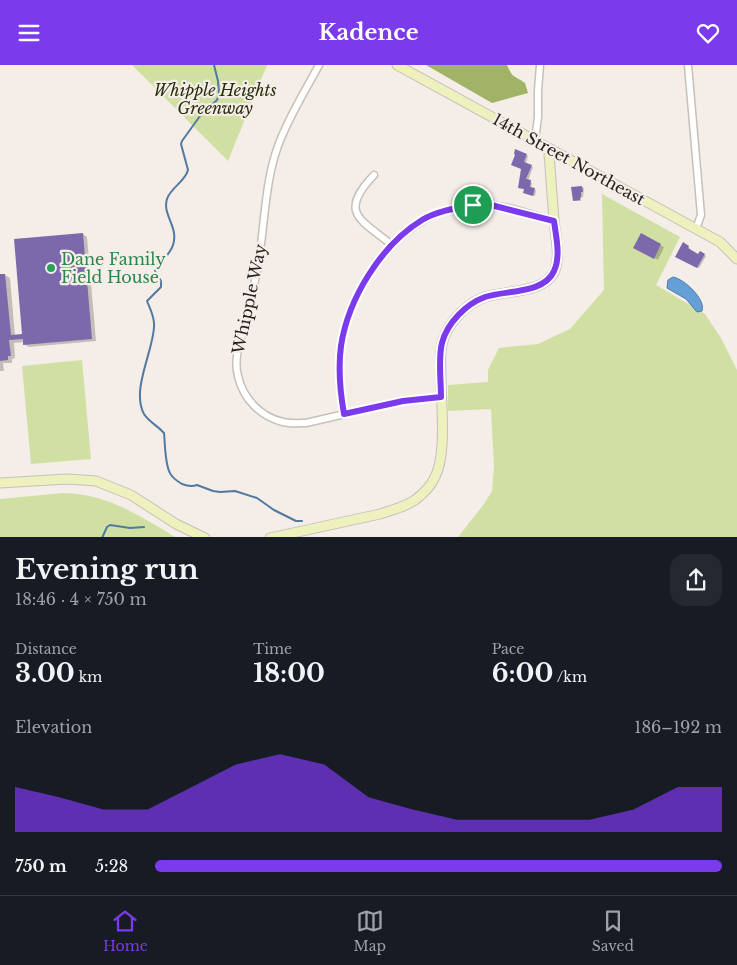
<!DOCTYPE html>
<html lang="en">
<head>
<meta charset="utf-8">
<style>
	body { margin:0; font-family:"Libre Baskerville",serif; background:#242831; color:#f1f3f6; height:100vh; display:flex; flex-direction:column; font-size:19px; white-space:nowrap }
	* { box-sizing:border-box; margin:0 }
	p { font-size:16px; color:#9ea1a6 }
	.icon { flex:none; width:28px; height:28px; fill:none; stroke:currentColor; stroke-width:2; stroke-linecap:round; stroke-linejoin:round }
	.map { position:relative; height:472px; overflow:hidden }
	.side { display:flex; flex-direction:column; background:#171b24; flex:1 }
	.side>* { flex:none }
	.pin { position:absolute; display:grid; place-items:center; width:42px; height:42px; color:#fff; margin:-21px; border:2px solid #fff; border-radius:50%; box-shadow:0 1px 5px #0007 }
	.round { display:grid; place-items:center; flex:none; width:52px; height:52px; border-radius:15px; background:#242831 }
	.headline { display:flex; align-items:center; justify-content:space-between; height:85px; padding:0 15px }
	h1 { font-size:28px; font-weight:700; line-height:38px }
	.figures { display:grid; grid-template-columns:repeat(3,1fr); gap:8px; height:85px; padding:5px 15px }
	.figures div { display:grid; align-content:center }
	.figures b { font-size:25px; font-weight:700 }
	.figures small { font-size:14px; font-weight:400 }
	.figures p { font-size:14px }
	.chart { height:140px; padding:10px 15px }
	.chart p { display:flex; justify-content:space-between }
	.chart svg { width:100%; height:90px; margin-top:5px; fill:#7c3aed; opacity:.7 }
	ul { padding:0 15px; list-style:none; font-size:16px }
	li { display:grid; grid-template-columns:80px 60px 1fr; align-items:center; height:38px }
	li i { height:12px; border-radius:6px; background:#7c3aed }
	header { display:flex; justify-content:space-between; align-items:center; height:65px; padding:0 15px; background:#7c3aed; color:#fff; font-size:22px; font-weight:700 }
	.tab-bar { display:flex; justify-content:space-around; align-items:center; height:70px; border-top:1px solid #363941; background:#171b24; font-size:14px; color:#9ea1a6 }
	.tab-bar a { display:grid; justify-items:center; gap:2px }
	.tab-bar .on { color:#7c3aed }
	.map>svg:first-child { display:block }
</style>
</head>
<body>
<header><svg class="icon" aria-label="menu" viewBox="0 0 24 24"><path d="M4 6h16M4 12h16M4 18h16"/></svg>Kadence<svg class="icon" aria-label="heart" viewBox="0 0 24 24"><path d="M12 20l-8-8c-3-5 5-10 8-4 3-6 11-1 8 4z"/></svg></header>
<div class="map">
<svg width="737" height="473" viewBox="0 0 737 473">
	<rect width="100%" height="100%" fill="#f4ede8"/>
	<path fill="#d0e0a3" d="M 132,0 L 267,0 L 228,96 Z
		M 602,129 L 680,172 L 656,220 L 705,249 L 721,273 L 737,305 L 737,472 L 458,472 L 484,439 L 492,426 L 494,401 L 491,344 L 448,346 L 448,320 L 488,317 L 488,305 L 499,283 L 538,279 L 570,264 L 604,225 Z
		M 82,295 L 91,394 L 31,399 L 22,301 Z
		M 63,428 C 108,429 138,450 175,472 L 0,472 L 0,434 Z"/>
	<path fill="#a1b366" d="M 426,0 L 507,0 C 513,14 514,10 525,18 L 528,28 L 492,38 Z"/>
	<path fill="#659fd8" stroke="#5279a0" d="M 673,212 C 684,214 706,234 702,246 L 698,247 L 696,246 L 686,234 L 667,223 L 668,215 Z"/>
	<path fill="#0003" d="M 516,86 L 528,91 L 526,99 L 533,102 L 528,116 L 532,118 L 531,124 L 536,125 L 535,131 L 527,129 L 525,124 L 520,123 L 522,104 Z
		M 582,122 L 584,123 L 583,132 L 581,133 L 581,136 L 576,136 L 574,135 Z
		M 83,169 L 87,172 L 96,276 L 29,282 L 24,279 L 24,277 L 14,278 L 15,293 L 12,294 L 12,298 L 3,298 L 4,306 L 0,306 L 0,211 L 5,210 L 10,213 L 15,271 L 24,270 Z
		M 641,170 L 664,182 L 658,195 L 635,182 Z
		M 683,179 L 690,183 L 689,185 L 699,191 L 701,187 L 706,191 L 699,203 L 677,192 Z"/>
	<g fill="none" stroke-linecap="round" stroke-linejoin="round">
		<path stroke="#5279a0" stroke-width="2" d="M 214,0 L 218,16 L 219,29 L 217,35 L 200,51 L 182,76 L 181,79 L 188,105 C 185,117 171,122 167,134 C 162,150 179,162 173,180 C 170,190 160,196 155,206 L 161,216 L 161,222 L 147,236 C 150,244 155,252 154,262 C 153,287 131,325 144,349 C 149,357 158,361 164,368 C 165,378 165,400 170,408 C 172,413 177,416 182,419 C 187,421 192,422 197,420 L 213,426 L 220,427 L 235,426 L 257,433 L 274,445 L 296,456 L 302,456
			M 102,473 L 107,462 L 110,460 L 130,463 L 144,462"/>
	</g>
	<path fill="#7b69ac" d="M 515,84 L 527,89 L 524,97 L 532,100 L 526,114 L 531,115 L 530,122 L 535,123 L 533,131 L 523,128 L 524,124 L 518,123 L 521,104 L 511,100 L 515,90 L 514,89 Z
		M 582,121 L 583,127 L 581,127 L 581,132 L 580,132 L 580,135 L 573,136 L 571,122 Z
		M 83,168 L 92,274 L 23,280 L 23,274 L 9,275 L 11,291 L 8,291 L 8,295 L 0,296 L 0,209 L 5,209 L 11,270 L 22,269 L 14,174 Z
		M 641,168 L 661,179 L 654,194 L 633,183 Z
		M 683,177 L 689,181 L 688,183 L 698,189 L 700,186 L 705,189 L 697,203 L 675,192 Z"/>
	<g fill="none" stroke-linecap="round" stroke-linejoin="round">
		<g stroke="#c6c0ba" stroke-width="9">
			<path id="street" d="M 319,0 C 305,26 288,53 278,81 C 265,117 265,156 259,193 C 256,214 251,235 246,256 C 241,274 233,293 238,311 C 243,334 261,352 283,357 C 291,359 299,358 306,358 L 384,340 L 403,336 L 441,332
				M 688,0 L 701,150 L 696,164
				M 535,75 L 538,52 L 538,26 L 540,0
				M 374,110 C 338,148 360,154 392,180
				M 344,349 C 340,326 338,304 341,281 C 348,233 381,181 422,156 C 436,147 456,142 472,140 C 500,137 528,149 554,156"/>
		</g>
		<g stroke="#c6c0ba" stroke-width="11">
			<path id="secondary" d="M 397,0 L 709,171 L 720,177 L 737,194
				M 0,418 L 67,414 L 96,416 L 131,430 L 176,459 L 205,473
				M 270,473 L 380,449 C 392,445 405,442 415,435 C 423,429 431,421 435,412 C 447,389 441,338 441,311 C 441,297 439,283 445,270 C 452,254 468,238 485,232 C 506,225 543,229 554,207 C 561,193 555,170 554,154 C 552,133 551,112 549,90 L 551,84"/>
		</g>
		<use href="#street" stroke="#fff" stroke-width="6"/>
		<use href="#secondary" stroke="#ecf1be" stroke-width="9"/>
	</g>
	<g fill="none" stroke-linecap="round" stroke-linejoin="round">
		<g stroke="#fff" stroke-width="10">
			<path id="route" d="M 473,140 L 491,140 L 554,156 C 556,172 561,191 554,206 C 544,229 506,225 485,232 C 466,239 447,258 442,278 C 438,293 441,316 441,332 L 403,336 L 344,349 C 340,326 338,303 341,281 C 348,234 381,180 422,155 C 437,146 456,143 473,140 Z"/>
		</g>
		<use href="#route" stroke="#7c3aed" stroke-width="6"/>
	</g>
	<circle fill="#2e9e5b" stroke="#f4ede8" stroke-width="2" cx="51" cy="203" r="5"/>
	<g text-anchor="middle" stroke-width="4.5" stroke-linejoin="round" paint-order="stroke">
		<g font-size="16" font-style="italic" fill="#272e0d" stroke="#f4ede8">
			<text x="215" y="31">Whipple Heights<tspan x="215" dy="18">Greenway</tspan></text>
		</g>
		<g font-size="16" fill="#24211f" stroke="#f4ede8">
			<text transform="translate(569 94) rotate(29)" y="6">14th Street Northeast</text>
			<text transform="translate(249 234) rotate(-78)" y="6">Whipple Way</text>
		</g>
		<g font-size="16" fill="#27864d" stroke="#f4ede8" text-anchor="start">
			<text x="61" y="200">Dane Family<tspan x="61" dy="18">Field House</tspan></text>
		</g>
	</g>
</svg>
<div class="pin" style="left:473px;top:140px;background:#1e9e55"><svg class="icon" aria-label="arrive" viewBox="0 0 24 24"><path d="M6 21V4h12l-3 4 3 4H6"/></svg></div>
</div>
<section class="side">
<div class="headline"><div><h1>Evening run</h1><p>18:46 · 4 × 750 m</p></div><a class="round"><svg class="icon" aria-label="share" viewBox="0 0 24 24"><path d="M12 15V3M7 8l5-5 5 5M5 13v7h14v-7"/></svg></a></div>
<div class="figures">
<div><p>Distance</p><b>3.00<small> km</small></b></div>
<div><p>Time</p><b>18:00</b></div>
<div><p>Pace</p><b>6:00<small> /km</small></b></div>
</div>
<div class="chart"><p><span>Elevation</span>186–192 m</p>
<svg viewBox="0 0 160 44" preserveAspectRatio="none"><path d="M0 44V22L10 27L20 33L30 33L40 22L50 11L60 6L70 11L80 27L90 33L100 38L110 38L120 38L130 38L140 33L150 22L160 22V44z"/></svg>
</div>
<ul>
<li><b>750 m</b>5:28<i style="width:100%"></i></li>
</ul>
</section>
<nav class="tab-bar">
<a class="on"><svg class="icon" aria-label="home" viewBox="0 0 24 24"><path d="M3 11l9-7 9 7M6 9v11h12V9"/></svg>Home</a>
<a><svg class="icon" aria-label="map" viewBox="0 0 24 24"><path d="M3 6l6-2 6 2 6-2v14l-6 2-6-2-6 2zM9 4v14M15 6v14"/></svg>Map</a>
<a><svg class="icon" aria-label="saved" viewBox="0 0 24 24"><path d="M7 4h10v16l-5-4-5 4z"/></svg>Saved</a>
</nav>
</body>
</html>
